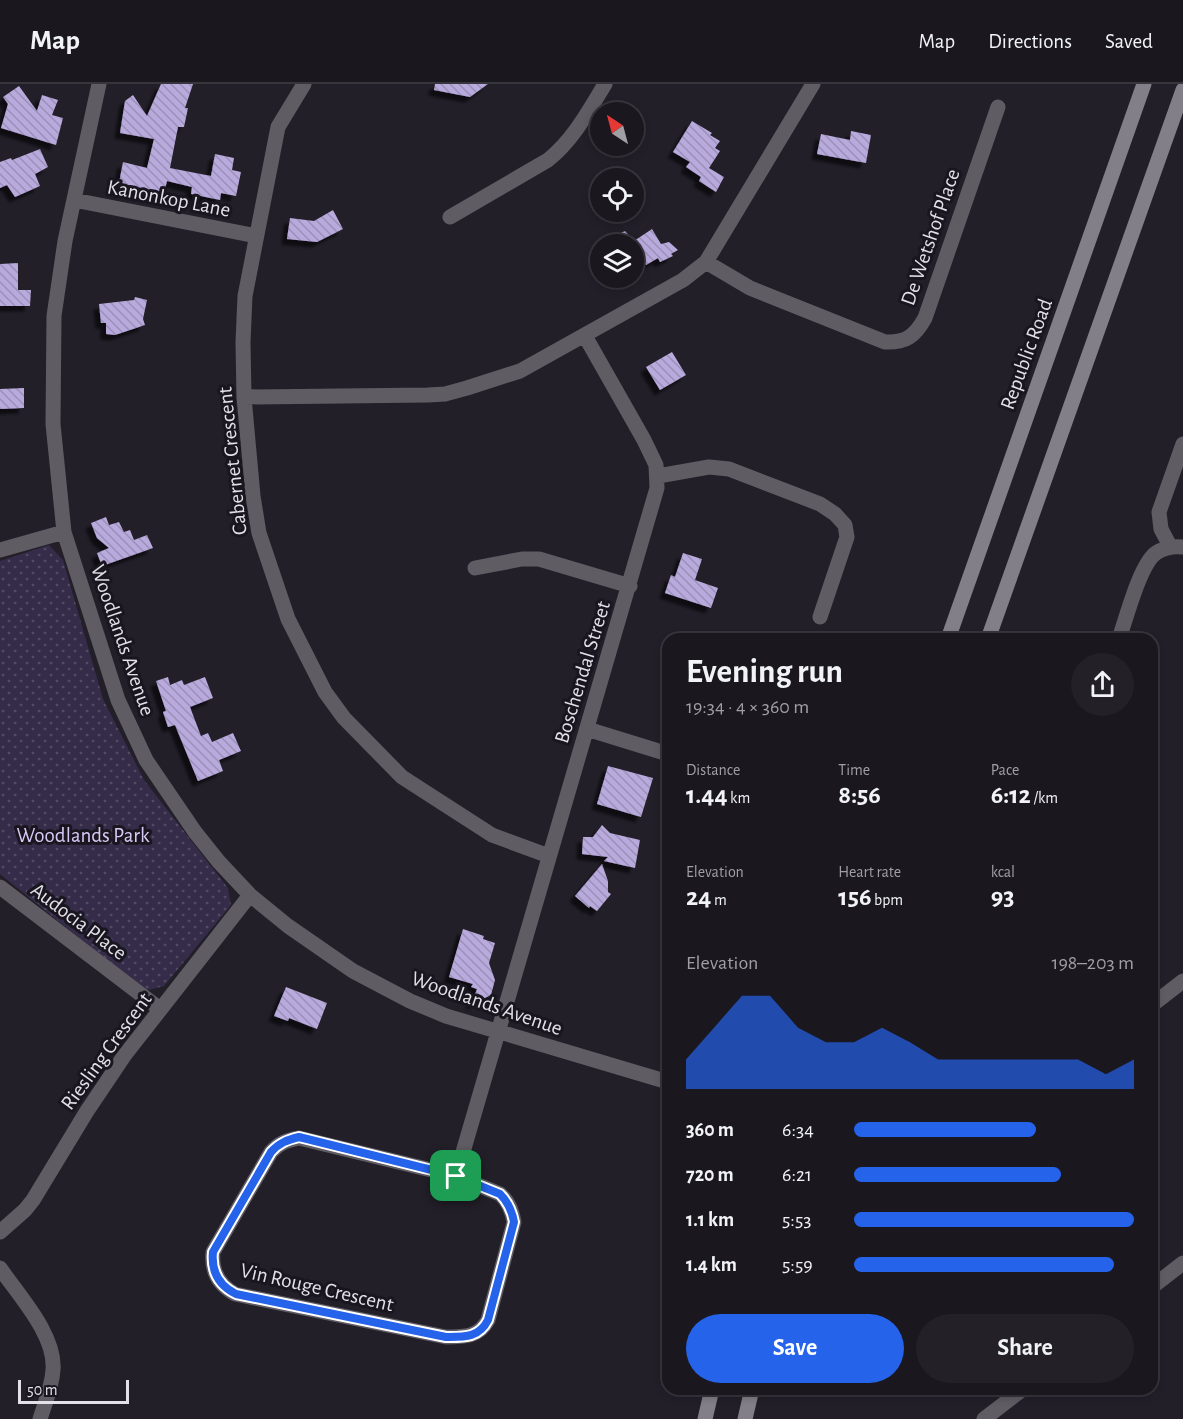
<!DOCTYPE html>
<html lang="en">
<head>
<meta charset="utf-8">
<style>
	body { margin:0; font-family:"Alegreya Sans",sans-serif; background:#232028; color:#f1f3f6; height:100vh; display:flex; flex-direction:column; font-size:22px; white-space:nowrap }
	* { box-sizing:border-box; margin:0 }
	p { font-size:20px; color:#9f9fa4 }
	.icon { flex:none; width:33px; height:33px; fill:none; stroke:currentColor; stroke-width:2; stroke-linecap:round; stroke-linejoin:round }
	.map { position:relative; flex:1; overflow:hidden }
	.panel { position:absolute; left:662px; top:549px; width:496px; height:762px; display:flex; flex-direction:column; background:#1a171f; border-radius:18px; box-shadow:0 3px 9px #0003,0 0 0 2px #38363d }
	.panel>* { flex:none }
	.needle { width:39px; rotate:324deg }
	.fabs { position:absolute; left:590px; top:18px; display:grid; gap:12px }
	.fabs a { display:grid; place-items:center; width:54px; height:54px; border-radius:50%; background:#1a171f; box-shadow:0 3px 9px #0003,0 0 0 2px #38363d; font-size:30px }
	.scale { position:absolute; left:18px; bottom:15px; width:111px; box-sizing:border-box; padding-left:6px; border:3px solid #e3e1e8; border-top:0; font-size:16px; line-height:21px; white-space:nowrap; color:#e3e1e8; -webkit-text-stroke:4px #191620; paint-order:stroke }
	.pin { position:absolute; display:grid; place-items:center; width:51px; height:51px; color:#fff; margin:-26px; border-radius:12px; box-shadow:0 3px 9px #0006 }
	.round { display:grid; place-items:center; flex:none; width:63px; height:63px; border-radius:32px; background:#232028 }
	.head { display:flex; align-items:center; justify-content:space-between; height:102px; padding:0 24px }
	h1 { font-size:33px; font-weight:600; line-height:45px }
	.stats { display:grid; grid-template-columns:repeat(3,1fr); gap:9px; height:102px; padding:6px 24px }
	.stats div { display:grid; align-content:center }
	.stats b { font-size:26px; font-weight:600 }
	.stats small { font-size:16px; font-weight:400 }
	.stats p { font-size:16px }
	.chart { height:168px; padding:12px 24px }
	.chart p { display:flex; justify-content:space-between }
	.chart svg { width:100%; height:108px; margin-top:6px; fill:#2563eb; opacity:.7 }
	.button { display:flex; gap:12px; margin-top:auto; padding:12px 24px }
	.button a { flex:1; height:69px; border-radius:36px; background:#2563eb; color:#fff; font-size:24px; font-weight:600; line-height:69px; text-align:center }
	.button a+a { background:#232028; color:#f1f3f6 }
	ul { padding:0 24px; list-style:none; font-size:20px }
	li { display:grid; grid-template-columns:96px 72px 1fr; align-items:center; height:45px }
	li i { height:15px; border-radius:8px; background:#2563eb }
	header { display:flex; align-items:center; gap:36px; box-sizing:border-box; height:84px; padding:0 30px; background:#1a171f; border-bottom:2px solid #38363d }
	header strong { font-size:28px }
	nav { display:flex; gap:33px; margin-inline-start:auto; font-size:21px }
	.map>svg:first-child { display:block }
</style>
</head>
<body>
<header>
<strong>Map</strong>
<nav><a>Map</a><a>Directions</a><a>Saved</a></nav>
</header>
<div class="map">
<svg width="1183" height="1335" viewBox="0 0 1183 1335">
	<defs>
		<pattern id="park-dots" width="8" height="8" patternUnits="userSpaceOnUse" patternTransform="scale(1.5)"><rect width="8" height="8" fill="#352c49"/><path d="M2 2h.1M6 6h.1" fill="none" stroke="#524a63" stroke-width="1.8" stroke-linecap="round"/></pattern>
		<pattern id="building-back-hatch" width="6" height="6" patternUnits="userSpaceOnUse" patternTransform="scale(1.5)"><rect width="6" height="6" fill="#b9aadd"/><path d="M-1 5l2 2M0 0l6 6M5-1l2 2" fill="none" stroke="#9c90b7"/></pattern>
		<filter id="shadow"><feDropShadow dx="-5.5" dy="5.5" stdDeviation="1.5" flood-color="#0009"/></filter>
	</defs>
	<rect width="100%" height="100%" fill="#221f29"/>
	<path fill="url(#park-dots)" d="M 49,461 L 63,476 L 103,615 L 144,696 L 228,804 L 231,821 L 164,902 L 145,907 L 0,790 L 0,477 Z"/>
	<path fill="url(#building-back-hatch)" filter="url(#shadow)" d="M 161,0 L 193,0 L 185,24 L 188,24 L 184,43 L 178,43 L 170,84 L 211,92 L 215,70 L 234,74 L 232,86 L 241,88 L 236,112 L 221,109 L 220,116 L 191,110 L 192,103 L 167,97 L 164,109 L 119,99 L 123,78 L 147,84 L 154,55 L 120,49 L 125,17 L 133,11 L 147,32 Z
		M 435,0 L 488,0 L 470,13 L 434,6 Z
		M 19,2 L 37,27 L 42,11 L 58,16 L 52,31 L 63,34 L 56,61 L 1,44 L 8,20 L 3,13 Z
		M 692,37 L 712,49 L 710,51 L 720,57 L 715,64 L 720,67 L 709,84 L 724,93 L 716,108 L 699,97 L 701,93 L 686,83 L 690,78 L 673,68 Z
		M 851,47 L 871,51 L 866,79 L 817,70 L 821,50 L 850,56 Z
		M 40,65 L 48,83 L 35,90 L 40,102 L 15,113 L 7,101 L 0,104 L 0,78 L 11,74 L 12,76 Z
		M 333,126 L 343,145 L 317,158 L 287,155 L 290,134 L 314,137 Z
		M 652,145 L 661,160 L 669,158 L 678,166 L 671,170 L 673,172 L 660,178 L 658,174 L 646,181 L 641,175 L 633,180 L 633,160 L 597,160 L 625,147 L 634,157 Z
		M 18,179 L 18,206 L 31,206 L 30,222 L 0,222 L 0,180 Z
		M 135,213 L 147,216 L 143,235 L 145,241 L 115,251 L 106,250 L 106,239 L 101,239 L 99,220 L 134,216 Z
		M 672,268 L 686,291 L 660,306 L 646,283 Z
		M 24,304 L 24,324 L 0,325 L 0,305 Z
		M 106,433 L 109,441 L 119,438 L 124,448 L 130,446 L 134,456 L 147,451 L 153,464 L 102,482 L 97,469 L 109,464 L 97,454 L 91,439 Z
		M 683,469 L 702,475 L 695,496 L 718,504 L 711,524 L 665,509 L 671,491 L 675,493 Z
		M 168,593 L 170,601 L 182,596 L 184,601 L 205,593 L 213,614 L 190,623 L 201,652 L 208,649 L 212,658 L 233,649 L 241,667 L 219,676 L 223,687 L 198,697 L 175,641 L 168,643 L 163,628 L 166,627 L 156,597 Z
		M 608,682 L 653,694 L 641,733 L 597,720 Z
		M 602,741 L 610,749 L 640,756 L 635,784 L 604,777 L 608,773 L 582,770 L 583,753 L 593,753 Z
		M 602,780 L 608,797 L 608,808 L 611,810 L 597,827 L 590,822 L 589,824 L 575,812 Z
		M 463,845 L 484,852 L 483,855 L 495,859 L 489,879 L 495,896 L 491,911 L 471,921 L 477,905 L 471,903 L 473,900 L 449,893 Z
		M 286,903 L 327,919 L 317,945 L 289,934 L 288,937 L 274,932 Z"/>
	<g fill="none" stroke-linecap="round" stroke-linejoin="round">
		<path stroke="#5f5d63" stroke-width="15" d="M 99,0 L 65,157 L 54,232 L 53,340 L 64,448 L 118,616 L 146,676 L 195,748 L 219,778 L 250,811 L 288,842 L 353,887 L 410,917 L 446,932 L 668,998
			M 304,0 L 278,43 L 245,212 L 243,258 L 244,313 L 253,412 L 259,449 L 288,535 L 325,608 L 344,634 L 402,693 L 492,751 L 549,772
			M 74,116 L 256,152
			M 450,133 L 548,76 C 573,56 588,28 605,0
			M 706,178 L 750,204 L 885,258 C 906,259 915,252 925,234 L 998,23
			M 244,313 L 428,311 L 445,310 L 467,304 L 520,287 L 683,196 L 706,178 L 813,0
			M 658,392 L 709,383 L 729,385 L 820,420 L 835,430 L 845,441 L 847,453 L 820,533
			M 1170,462 L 1161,445 L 1159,428 L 1183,360
			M 0,466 L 64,448
			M 475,484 L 522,475 L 539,475 L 630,502
			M 1119,555 C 1126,535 1140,480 1156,469 C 1165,463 1173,462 1183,463
			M 587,645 L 668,670
			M 0,803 L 160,925
			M 1152,921 L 1183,897
			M 299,1054 L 456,1092 L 500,1110 C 509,1118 512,1127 514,1138 L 488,1236 C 479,1253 464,1253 446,1253 L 235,1210 C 219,1201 211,1187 213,1168 L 271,1068 C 279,1059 287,1056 299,1054 Z
			M 456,1092 L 657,404 L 656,381 L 644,356 L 585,252
			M 0,1148 L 25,1126 L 33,1116 L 87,1027 L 124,972 L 250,811
			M 0,1184 C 19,1212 56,1251 53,1286 C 52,1303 45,1319 40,1335
			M 1152,1203 L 1183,1179
			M 984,1335 L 1023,1305"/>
		<path stroke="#827f88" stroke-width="15" d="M 948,555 L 1144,0
			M 988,555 L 1183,6
			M 705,1335 L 712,1305
			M 745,1335 L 752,1305"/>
	</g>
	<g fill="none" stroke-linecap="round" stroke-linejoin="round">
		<g stroke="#fff" stroke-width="12">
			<path id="route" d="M 299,1053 L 456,1092 L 500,1110 C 508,1118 512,1127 514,1138 L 488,1236 C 479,1254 464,1253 446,1253 L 236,1210 C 218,1201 211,1187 213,1168 L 271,1068 C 279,1059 287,1056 299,1053 Z"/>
		</g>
		<use href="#route" stroke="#2563eb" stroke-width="8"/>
	</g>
	<g text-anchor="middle" stroke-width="6" stroke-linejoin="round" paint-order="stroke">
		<g font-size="21" fill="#e3e1e8" stroke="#191620">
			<text transform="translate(169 114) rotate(11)" y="7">Kanonkop Lane</text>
			<text transform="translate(930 153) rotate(-71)" y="7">De Wetshof Place</text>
			<text transform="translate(1026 270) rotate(-70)" y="7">Republic Road</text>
			<text transform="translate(232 377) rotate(-96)" y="7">Cabernet Crescent</text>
			<text transform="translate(123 556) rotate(71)" y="7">Woodlands Avenue</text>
			<text transform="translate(582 588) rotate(-73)" y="7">Boschendal Street</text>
			<text transform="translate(79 837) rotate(37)" y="7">Audocia Place</text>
			<text transform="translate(487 919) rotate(19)" y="7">Woodlands Avenue</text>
			<text transform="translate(106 967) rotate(-54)" y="7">Riesling Crescent</text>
			<text transform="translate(317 1203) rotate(13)" y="7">Vin Rouge Crescent</text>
		</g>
		<g font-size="21" fill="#d6c9f5" stroke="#191620">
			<text x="83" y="758">Woodlands Park</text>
		</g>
	</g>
</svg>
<div class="fabs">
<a><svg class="needle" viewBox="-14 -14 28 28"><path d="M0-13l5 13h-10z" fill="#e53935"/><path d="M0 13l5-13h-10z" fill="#9f9fa4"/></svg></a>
<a><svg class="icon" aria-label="locate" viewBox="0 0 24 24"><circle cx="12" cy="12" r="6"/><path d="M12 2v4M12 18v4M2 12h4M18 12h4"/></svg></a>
<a><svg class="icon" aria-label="layers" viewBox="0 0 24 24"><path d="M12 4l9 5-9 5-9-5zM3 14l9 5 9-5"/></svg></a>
</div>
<div class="scale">50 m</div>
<div class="pin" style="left:456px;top:1092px;background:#1e9e55"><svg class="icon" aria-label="arrive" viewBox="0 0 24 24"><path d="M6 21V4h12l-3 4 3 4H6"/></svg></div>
<section class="panel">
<div class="head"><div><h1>Evening run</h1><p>19:34 · 4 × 360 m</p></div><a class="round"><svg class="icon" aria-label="share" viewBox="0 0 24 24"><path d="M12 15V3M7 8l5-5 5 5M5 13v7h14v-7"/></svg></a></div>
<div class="stats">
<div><p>Distance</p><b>1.44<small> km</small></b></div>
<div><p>Time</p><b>8:56</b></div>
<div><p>Pace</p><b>6:12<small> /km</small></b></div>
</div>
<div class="stats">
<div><p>Elevation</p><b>24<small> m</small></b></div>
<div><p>Heart rate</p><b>156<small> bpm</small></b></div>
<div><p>kcal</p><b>93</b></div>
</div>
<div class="chart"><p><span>Elevation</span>198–203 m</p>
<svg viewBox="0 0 160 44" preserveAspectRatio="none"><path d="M0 44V32L10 19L20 6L30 6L40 19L50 25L60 25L70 19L80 25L90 32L100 32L110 32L120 32L130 32L140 32L150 38L160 32V44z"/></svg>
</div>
<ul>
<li><b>360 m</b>6:34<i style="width:65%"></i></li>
<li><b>720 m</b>6:21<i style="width:74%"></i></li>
<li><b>1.1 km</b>5:53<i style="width:100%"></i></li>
<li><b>1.4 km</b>5:59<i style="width:93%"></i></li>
</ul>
<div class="button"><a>Save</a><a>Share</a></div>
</section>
</div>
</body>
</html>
